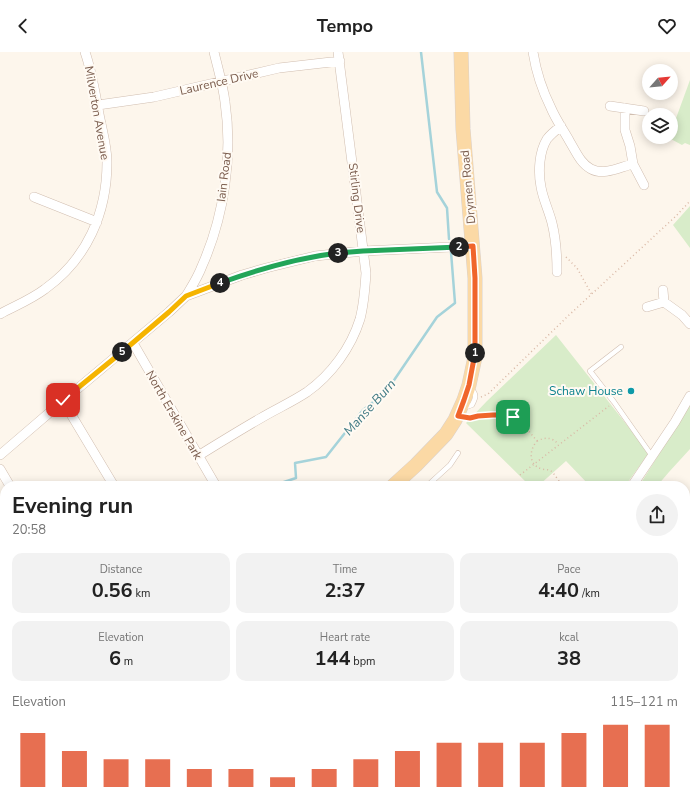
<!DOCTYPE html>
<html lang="en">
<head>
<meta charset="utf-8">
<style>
	body { margin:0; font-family:"Nunito Sans",sans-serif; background:#f2f2f2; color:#222; height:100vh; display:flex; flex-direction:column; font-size:15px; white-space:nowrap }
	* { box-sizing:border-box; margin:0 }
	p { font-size:13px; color:#767676 }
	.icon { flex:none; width:22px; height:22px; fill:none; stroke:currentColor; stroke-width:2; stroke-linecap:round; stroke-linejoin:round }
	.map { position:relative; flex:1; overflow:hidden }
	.panel { position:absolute; left:0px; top:429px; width:690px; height:324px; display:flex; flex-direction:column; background:#fff; border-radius:16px 16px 0 0; box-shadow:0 2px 10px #0003 }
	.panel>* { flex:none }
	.needle { width:26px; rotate:63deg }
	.tools { position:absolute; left:642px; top:12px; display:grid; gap:8px }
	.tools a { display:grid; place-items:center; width:36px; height:36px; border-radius:50%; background:#fff; box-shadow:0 2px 10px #0003; font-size:20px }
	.pin { position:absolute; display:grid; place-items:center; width:34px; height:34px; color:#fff; margin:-17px; border-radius:8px; box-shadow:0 2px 6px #0006 }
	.km { position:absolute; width:20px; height:20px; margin:-10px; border-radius:50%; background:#222; color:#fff; font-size:11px; line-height:20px; text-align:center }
	.round { display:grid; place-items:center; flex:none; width:42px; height:42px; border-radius:21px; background:#f2f2f2 }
	.summary { display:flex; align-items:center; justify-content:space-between; height:68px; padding:0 12px }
	h1 { font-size:22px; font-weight:700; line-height:30px }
	.stats { display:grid; grid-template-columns:repeat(3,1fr); gap:6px; height:68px; padding:4px 12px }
	.stats div { display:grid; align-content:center; border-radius:10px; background:#f2f2f2; text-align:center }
	.stats b { font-size:20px; font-weight:700 }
	.stats small { font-size:11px; font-weight:400 }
	.stats p { font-size:11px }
	.chart { height:112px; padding:8px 12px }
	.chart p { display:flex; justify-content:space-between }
	.chart svg { width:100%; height:72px; margin-top:4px; stroke:#e76f51; stroke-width:6 }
	header { display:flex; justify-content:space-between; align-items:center; height:52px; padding:0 12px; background:#fff; font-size:18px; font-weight:700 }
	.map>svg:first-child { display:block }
</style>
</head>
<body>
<header><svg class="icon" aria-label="back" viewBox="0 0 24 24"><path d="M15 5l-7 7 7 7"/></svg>Tempo<svg class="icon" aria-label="heart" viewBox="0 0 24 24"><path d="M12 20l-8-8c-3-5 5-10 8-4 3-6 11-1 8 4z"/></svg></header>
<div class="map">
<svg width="690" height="753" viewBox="0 0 690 753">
	<rect width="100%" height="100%" fill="#fdf6ec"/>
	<path fill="#d8ecc9" d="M 690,28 L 690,93 L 685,91 L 682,93 L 669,86 L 669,85 L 671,85 L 671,80 Z
		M 690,154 L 690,196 L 673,173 Z
		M 556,283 L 649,401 L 625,434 L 590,434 L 566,409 L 538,434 L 530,434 L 466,371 L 487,349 Z
		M 690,353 L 690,397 L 669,420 L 657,434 L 639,434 Z"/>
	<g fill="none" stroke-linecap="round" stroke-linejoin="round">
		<path stroke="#a5d3da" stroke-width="2.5" d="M 421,0 L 437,140 L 447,156 L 449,187
			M 272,434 L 296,426 L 295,411 L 326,405 L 363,358 L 386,340 L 437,265 L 455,251 L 451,200
			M 283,753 L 285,748"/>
		<g stroke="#d1beb0" stroke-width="5.5">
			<path id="service" d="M 621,295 L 590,319 L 614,350 L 652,404
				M 463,356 L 472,353 C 476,345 477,343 471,336
				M 427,434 L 450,413 L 458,401"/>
		</g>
		<g stroke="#d1beb0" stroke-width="10">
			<path id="minor" d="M 533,0 C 536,19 542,38 551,56 C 556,68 564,79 570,90 C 576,100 581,112 591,117 C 604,124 620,115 633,112
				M 98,53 L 154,45 L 279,16 L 340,9
				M 610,54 L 644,59
				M 625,56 L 625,78 L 630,94 L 633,112 L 644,133
				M 34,145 L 97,170
				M 557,220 C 557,203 556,187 552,171 C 549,159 543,147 541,135 C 538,120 539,100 547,87 C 551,82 556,78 561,74
				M 663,238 L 664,250
				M 186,244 C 192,234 198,225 202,214 C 224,165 233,104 225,50 C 223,33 218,17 214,0
				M 647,255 L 664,250 L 682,263 L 690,272
				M 0,262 C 15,254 32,247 45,237 C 87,207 107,161 107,110 C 107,94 102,78 99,62 C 95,41 92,20 85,0
				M 133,291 L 216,434
				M 63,349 L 114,434
				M 0,403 L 63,349 L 169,260 L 186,244 L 242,223 L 266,216 L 315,204 L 363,199 L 473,194
				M 198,404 C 219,391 240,378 261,366 C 276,357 292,350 307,340 C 331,323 351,296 360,267 C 364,252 365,237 366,221 L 338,0
				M 0,417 L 10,434
				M 632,434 L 675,370 L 690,344
				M 685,481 L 690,476
				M 685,557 L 690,563
				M 0,608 L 5,617
				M 685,672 L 690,668
				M 84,748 L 87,753
				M 196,748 L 199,753
				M 378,748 L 382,753
				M 680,748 L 684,753
				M 573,753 L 581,748"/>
		</g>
		<g stroke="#dad1cd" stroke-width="15">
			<path id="primary" d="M 393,434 L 416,413 L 446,382 L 455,368 L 464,348 L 469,333 L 475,305 L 475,226 L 463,77 L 461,0
				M 224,753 L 227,748"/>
		</g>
		<path stroke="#d9b8a5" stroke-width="1.5" stroke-dasharray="1 3" stroke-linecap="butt" d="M 566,205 L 577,216 L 592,243
			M 481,345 L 488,342 L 568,264 L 676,164 L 690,149
			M 467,366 C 472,367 478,364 483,364 C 515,361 517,365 537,389 C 529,398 528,413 542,417 C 545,418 548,417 551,419 C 555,422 559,430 563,434
			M 537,389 C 545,385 552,385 558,392
			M 520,423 L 609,354"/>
		<use href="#service" stroke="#fff" stroke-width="4.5"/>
		<use href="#minor" stroke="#fff" stroke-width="9"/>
		<use href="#primary" stroke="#fbd9a5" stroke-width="14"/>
	</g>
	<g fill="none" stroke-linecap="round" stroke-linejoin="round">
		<g stroke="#fff" stroke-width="8">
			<path id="split-1" d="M 475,301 L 469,333 L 464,348 L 458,364 L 470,366 L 478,364 L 493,363 L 507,363 L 513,365"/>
		</g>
		<g stroke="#fff" stroke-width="8">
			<path id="split-2" d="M 459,195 L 473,194 L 475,226 L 475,301"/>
		</g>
		<g stroke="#fff" stroke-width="8">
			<path id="split-3" d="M 338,201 L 363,199 L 459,195"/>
		</g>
		<g stroke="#fff" stroke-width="8">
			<path id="split-4" d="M 220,231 C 259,217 297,206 338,201"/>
		</g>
		<g stroke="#fff" stroke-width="8">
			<path id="split-5" d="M 122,300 L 169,260 L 186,244 L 220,231"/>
		</g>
		<g stroke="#fff" stroke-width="8">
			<path id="split-6" d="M 63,348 L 122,300"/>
		</g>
		<use href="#split-1" stroke="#f0652b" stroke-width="5"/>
		<use href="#split-2" stroke="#f0652b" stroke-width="5"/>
		<use href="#split-3" stroke="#22a559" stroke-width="5"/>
		<use href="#split-4" stroke="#22a559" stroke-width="5"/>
		<use href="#split-5" stroke="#f5b400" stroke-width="5"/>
		<use href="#split-6" stroke="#f5b400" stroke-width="5"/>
	</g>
	<circle fill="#0f9aa8" stroke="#fffaf3" stroke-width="1.5" cx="631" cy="339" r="4"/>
	<g text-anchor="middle" stroke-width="4" stroke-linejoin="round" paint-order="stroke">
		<g font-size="12" fill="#7a5c4d" stroke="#fffaf3">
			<text transform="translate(219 30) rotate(-13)" y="4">Laurence Drive</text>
			<text transform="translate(97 61) rotate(80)" y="4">Milverton Avenue</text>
			<text transform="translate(224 125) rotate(-83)" y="4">Iain Road</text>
			<text transform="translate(468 135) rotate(-95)" y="4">Drymen Road</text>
			<text transform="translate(357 146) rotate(83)" y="4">Stirling Drive</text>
			<text transform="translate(174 363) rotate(60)" y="4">North Erskine Park</text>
		</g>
		<g font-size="12" fill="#0d838f" stroke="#fffaf3" text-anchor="end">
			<text x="623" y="343">Schaw House</text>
		</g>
		<g font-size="13" font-style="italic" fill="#437c86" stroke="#fffaf3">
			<text transform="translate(369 355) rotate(-48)" y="5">Manse Burn</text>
		</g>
	</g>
</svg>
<div class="tools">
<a><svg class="needle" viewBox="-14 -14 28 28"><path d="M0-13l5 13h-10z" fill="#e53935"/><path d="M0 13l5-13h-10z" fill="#767676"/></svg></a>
<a><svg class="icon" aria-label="layers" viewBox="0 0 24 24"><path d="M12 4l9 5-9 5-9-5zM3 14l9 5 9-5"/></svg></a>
</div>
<div class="pin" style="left:513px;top:365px;background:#1e9e55"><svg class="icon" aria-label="arrive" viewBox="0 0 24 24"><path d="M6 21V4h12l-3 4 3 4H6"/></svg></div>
<div class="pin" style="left:63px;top:348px;background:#d93025"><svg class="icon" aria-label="check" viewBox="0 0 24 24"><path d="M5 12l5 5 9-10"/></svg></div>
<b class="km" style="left:475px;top:301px">1</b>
<b class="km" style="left:459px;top:195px">2</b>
<b class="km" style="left:338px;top:201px">3</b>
<b class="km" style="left:220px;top:231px">4</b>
<b class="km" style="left:122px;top:300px">5</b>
<section class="panel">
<div class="summary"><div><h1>Evening run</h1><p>20:58</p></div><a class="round"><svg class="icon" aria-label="share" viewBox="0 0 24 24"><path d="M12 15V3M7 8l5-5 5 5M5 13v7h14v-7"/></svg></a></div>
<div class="stats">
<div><p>Distance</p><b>0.56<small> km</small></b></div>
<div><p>Time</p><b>2:37</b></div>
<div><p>Pace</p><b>4:40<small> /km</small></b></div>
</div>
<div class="stats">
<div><p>Elevation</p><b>6<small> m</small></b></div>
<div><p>Heart rate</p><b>144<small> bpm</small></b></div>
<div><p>kcal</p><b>38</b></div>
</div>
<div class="chart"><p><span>Elevation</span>115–121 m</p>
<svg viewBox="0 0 160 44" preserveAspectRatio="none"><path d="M5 44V11M15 44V22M25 44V27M35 44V27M45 44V33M55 44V33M65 44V38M75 44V33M85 44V27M95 44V22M105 44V17M115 44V17M125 44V17M135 44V11M145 44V6M155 44V6"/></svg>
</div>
</section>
</div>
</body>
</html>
